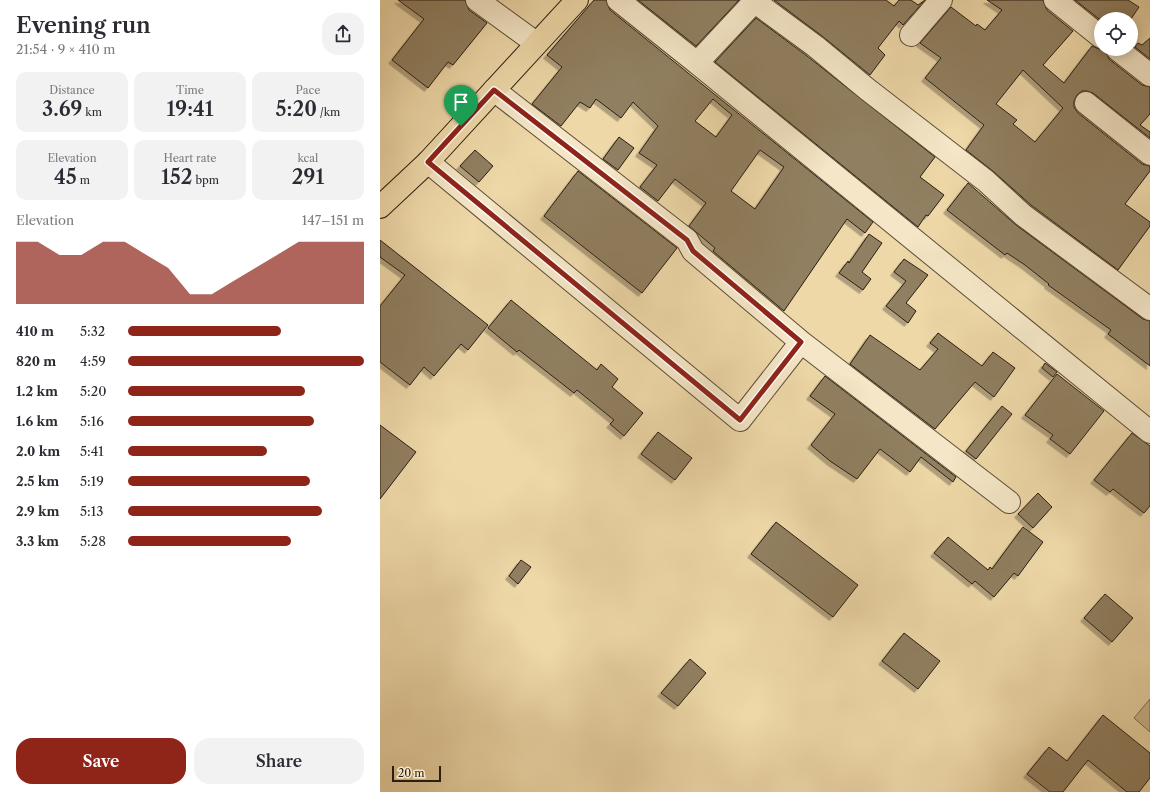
<!DOCTYPE html>
<html lang="en">
<head>
<meta charset="utf-8">
<style>
	body { margin:0; font-family:"Libre Caslon Text",serif; background:#f2f2f3; color:#2b2b33; height:100vh; display:flex; flex-direction:column; font-size:15px; white-space:nowrap }
	* { box-sizing:border-box; margin:0 }
	p { font-size:13px; color:#7c7c81 }
	.icon { flex:none; width:22px; height:22px; fill:none; stroke:currentColor; stroke-width:2; stroke-linecap:round; stroke-linejoin:round }
	.map { position:relative; flex:1; overflow:hidden }
	.sheet { display:flex; flex-direction:column; background:#fff; width:380px }
	.sheet>* { flex:none }
	.controls { position:absolute; left:714px; top:12px; display:grid; gap:8px }
	.controls a { display:grid; place-items:center; width:44px; height:44px; border-radius:50%; background:#fff; box-shadow:0 2px 10px #0003; font-size:20px }
	.scale { position:absolute; left:12px; bottom:10px; width:49px; box-sizing:border-box; padding-left:4px; border:2px solid #2b1e13; border-top:0; font-size:11px; line-height:14px; white-space:nowrap; color:#2b1e13; -webkit-text-stroke:3px #f4e6c6; paint-order:stroke }
	.pin { position:absolute; display:grid; place-items:center; width:34px; height:34px; color:#fff; margin:-41px -17px; border-radius:50% 50% 50% 0; rotate:-45deg; box-shadow:0 0 4px #0007 }
	.pin .icon { rotate:45deg }
	.round { display:grid; place-items:center; flex:none; width:42px; height:42px; border-radius:16px; background:#f2f2f3 }
	.summary { display:flex; align-items:center; justify-content:space-between; height:68px; padding:0 16px }
	h1 { font-size:22px; font-weight:600; line-height:30px }
	.metrics { display:grid; grid-template-columns:repeat(3,1fr); gap:6px; height:68px; padding:4px 16px }
	.metrics div { display:grid; align-content:center; border-radius:10px; background:#f2f2f3; text-align:center }
	.metrics b { font-size:20px; font-weight:600 }
	.metrics small { font-size:11px; font-weight:400 }
	.metrics p { font-size:11px }
	.chart { height:112px; padding:8px 16px }
	.chart p { display:flex; justify-content:space-between }
	.chart svg { width:100%; height:72px; margin-top:4px; fill:#8f2418; opacity:.7 }
	.primary-button { display:flex; gap:8px; margin-top:auto; padding:8px 16px }
	.primary-button a { flex:1; height:46px; border-radius:16px; background:#8f2418; color:#fff; font-size:16px; font-weight:600; line-height:46px; text-align:center }
	.primary-button a+a { background:#f2f2f3; color:#2b2b33 }
	ul { padding:0 16px; list-style:none; font-size:13px }
	li { display:grid; grid-template-columns:64px 48px 1fr; align-items:center; height:30px }
	li i { height:10px; border-radius:5px; background:#8f2418 }
	main { display:flex; flex:1; min-height:0 }
	.map>svg:first-child { display:block }
</style>
</head>
<body>
<main>
<section class="sheet">
<div class="summary"><div><h1>Evening run</h1><p>21:54 · 9 × 410 m</p></div><a class="round"><svg class="icon" aria-label="share" viewBox="0 0 24 24"><path d="M12 15V3M7 8l5-5 5 5M5 13v7h14v-7"/></svg></a></div>
<div class="metrics">
<div><p>Distance</p><b>3.69<small> km</small></b></div>
<div><p>Time</p><b>19:41</b></div>
<div><p>Pace</p><b>5:20<small> /km</small></b></div>
</div>
<div class="metrics">
<div><p>Elevation</p><b>45<small> m</small></b></div>
<div><p>Heart rate</p><b>152<small> bpm</small></b></div>
<div><p>kcal</p><b>291</b></div>
</div>
<div class="chart"><p><span>Elevation</span>147–151 m</p>
<svg viewBox="0 0 160 44" preserveAspectRatio="none"><path d="M0 44V6L10 6L20 14L30 14L40 6L50 6L60 14L70 22L80 38L90 38L100 30L110 22L120 14L130 6L140 6L150 6L160 6V44z"/></svg>
</div>
<ul>
<li><b>410 m</b>5:32<i style="width:65%"></i></li>
<li><b>820 m</b>4:59<i style="width:100%"></i></li>
<li><b>1.2 km</b>5:20<i style="width:75%"></i></li>
<li><b>1.6 km</b>5:16<i style="width:79%"></i></li>
<li><b>2.0 km</b>5:41<i style="width:59%"></i></li>
<li><b>2.5 km</b>5:19<i style="width:77%"></i></li>
<li><b>2.9 km</b>5:13<i style="width:82%"></i></li>
<li><b>3.3 km</b>5:28<i style="width:69%"></i></li>
</ul>
<div class="primary-button"><a>Save</a><a>Share</a></div>
</section>
<div class="map">
<svg width="770" height="792" viewBox="0 0 770 792">
	<defs>
		<filter id="shadow"><feDropShadow dx="-3.5" dy="3.5" stdDeviation="0" flood-color="#0004"/></filter>
	</defs>
	<rect width="100%" height="100%" fill="#eed8a8"/>
	<filter id="stains"><feTurbulence type="fractalNoise" baseFrequency=".005" numOctaves="4"/><feColorMatrix values="0 0 0 0 .2 0 0 0 0 .09 0 0 0 0 .02 0 0 0 .5 -.17"/></filter>
	<radialGradient id="worn" r=".72"><stop offset=".6" stop-color="#630" stop-opacity="0"/><stop offset="1" stop-color="#630" stop-opacity=".3"/></radialGradient>
	<path fill="#cdb88f" stroke="#7c6b51" d="M 770,699 L 770,732 L 754,718 Z"/>
	<path fill="#907f60" stroke="#2b1e13" fill-rule="evenodd" filter="url(#shadow)" d="M 18,0 L 85,0 L 89,10 L 107,23 L 73,65 L 68,62 L 48,88 L 12,60 L 44,19 Z
		M 214,0 L 226,0 L 230,10 L 493,222 L 485,233 L 467,219 L 404,311 L 341,258 L 333,251 L 335,248 L 309,226 L 326,203 L 295,179 L 278,201 L 260,187 L 277,165 L 259,153 L 278,126 L 253,102 L 241,118 L 216,99 L 210,108 L 200,102 L 181,126 L 152,104 L 182,67 L 167,55 ZM 333,99 L 352,115 L 336,137 L 315,121 ZM 380,150 L 404,167 L 375,209 L 351,191 Z
		M 258,0 L 359,0 L 316,46 Z
		M 394,0 L 506,0 L 514,6 L 519,0 L 531,0 L 538,5 L 545,0 L 523,25 L 519,21 L 498,48 L 505,55 L 490,75 L 442,36 Z
		M 607,0 L 663,0 L 667,10 L 693,31 L 663,65 L 684,83 L 712,46 L 719,49 L 725,49 L 729,59 L 762,85 L 770,87 L 770,114 L 760,125 L 770,132 L 770,138 L 713,93 L 707,91 L 702,91 L 697,95 L 694,101 L 694,107 L 698,113 L 762,164 L 770,166 L 770,171 L 745,204 L 770,222 L 770,226 L 738,270 L 651,205 L 614,172 L 586,150 L 604,125 L 545,78 L 561,58 L 540,43 L 571,7 L 596,26 L 597,24 L 605,30 L 622,10 ZM 643,70 L 683,108 L 655,142 L 633,124 L 637,120 L 616,104 Z
		M 695,0 L 748,0 L 759,7 L 751,19 L 719,19 Z
		M 376,18 L 427,56 L 555,157 L 540,177 L 564,195 L 548,216 L 546,215 L 538,227 L 335,62 Z
		M 770,38 L 770,59 L 755,47 L 758,43 L 762,45 Z
		M 239,137 L 254,148 L 238,170 L 223,159 Z
		M 95,150 L 113,166 L 99,182 L 80,166 Z
		M 198,171 L 297,248 L 262,293 L 164,216 Z
		M 588,183 L 636,225 L 763,319 L 770,321 L 770,366 L 728,334 L 731,330 L 668,285 L 669,284 L 645,265 L 627,253 L 625,255 L 567,210 Z
		M 489,234 L 502,243 L 482,272 L 491,279 L 483,290 L 459,273 L 468,261 L 469,263 Z
		M 0,240 L 108,325 L 88,350 L 81,344 L 54,376 L 44,367 L 30,385 L 0,362 L 0,306 L 25,275 L 0,257 Z
		M 524,259 L 548,275 L 526,303 L 536,311 L 528,323 L 506,306 L 526,281 L 514,272 Z
		M 131,300 L 217,370 L 221,364 L 238,379 L 232,387 L 263,413 L 244,436 L 230,424 L 234,420 L 197,390 L 194,393 L 139,350 L 137,352 L 108,328 Z
		M 558,333 L 602,366 L 613,352 L 635,368 L 614,397 L 595,382 L 555,429 L 470,364 L 490,335 L 540,370 L 558,349 L 550,343 Z
		M 665,363 L 677,372 L 673,377 L 662,368 Z
		M 677,374 L 724,411 L 690,454 L 670,439 L 673,435 L 645,415 Z
		M 445,376 L 576,477 L 573,482 L 541,457 L 530,472 L 500,449 L 477,479 L 450,461 L 431,445 L 455,414 L 430,396 Z
		M 622,406 L 632,414 L 596,459 L 586,451 Z
		M 0,425 L 36,452 L 0,499 Z
		M 278,432 L 312,458 L 295,480 L 261,454 Z
		M 752,433 L 770,446 L 770,506 L 764,513 L 733,489 L 730,492 L 714,480 Z
		M 658,493 L 672,507 L 653,528 L 638,514 Z
		M 396,522 L 478,585 L 453,617 L 371,554 Z
		M 643,527 L 663,542 L 638,576 L 634,573 L 614,597 L 595,581 L 592,584 L 554,553 L 568,537 L 608,570 L 610,567 L 612,569 Z
		M 141,560 L 151,567 L 138,584 L 129,576 Z
		M 725,594 L 753,618 L 732,642 L 704,618 Z
		M 524,633 L 560,661 L 538,689 L 502,661 Z
		M 310,659 L 326,673 L 298,706 L 281,693 Z
		M 723,715 L 770,753 L 770,778 L 759,792 L 747,792 L 708,760 L 683,792 L 670,792 L 647,774 L 669,747 L 687,761 Z"/>
	<g fill="none" stroke-linecap="round" stroke-linejoin="round">
		<g stroke="#5c4c38" stroke-width="24">
			<path id="minor" d="M 97,0 L 156,43
				M 238,0 L 317,63 L 373,3 L 382,7 L 435,46 L 487,89 L 606,181 L 643,215 L 770,309
				M 675,0 L 721,37
				M 531,35 L 561,0
				M 737,49 L 770,75
				M 317,63 L 770,432
				M 706,103 L 770,154
				M 48,162 L 360,420 L 421,342 L 313,251 L 307,240 L 114,90
				M 421,342 L 629,502"/>
		</g>
		<g stroke="#2b1e13" stroke-width="24">
			<path id="major" d="M 0,207 L 48,162 L 197,0"/>
		</g>
		<use href="#minor" stroke="#f4e6c6" stroke-width="22"/>
		<use href="#major" stroke="#eed8a8" stroke-width="22"/>
	</g>
	<g fill="none" stroke-linecap="round" stroke-linejoin="round">
		<g stroke="#fff" stroke-width="8">
			<path id="route" d="M 114,90 L 307,240 L 313,251 L 421,342 L 360,420 L 48,162 Z"/>
		</g>
		<use href="#route" stroke="#8f2418" stroke-width="5"/>
	</g>
	<rect width="100%" height="100%" filter="url(#stains)"/>
	<rect width="100%" height="100%" fill="url(#worn)"/>
</svg>
<div class="controls">
<a><svg class="icon" aria-label="locate" viewBox="0 0 24 24"><circle cx="12" cy="12" r="6"/><path d="M12 2v4M12 18v4M2 12h4M18 12h4"/></svg></a>
</div>
<div class="scale">20 m</div>
<div class="pin" style="left:81px;top:126px;background:#1e9e55"><svg class="icon" aria-label="arrive" viewBox="0 0 24 24"><path d="M6 21V4h12l-3 4 3 4H6"/></svg></div>
</div>
</main>
</body>
</html>
